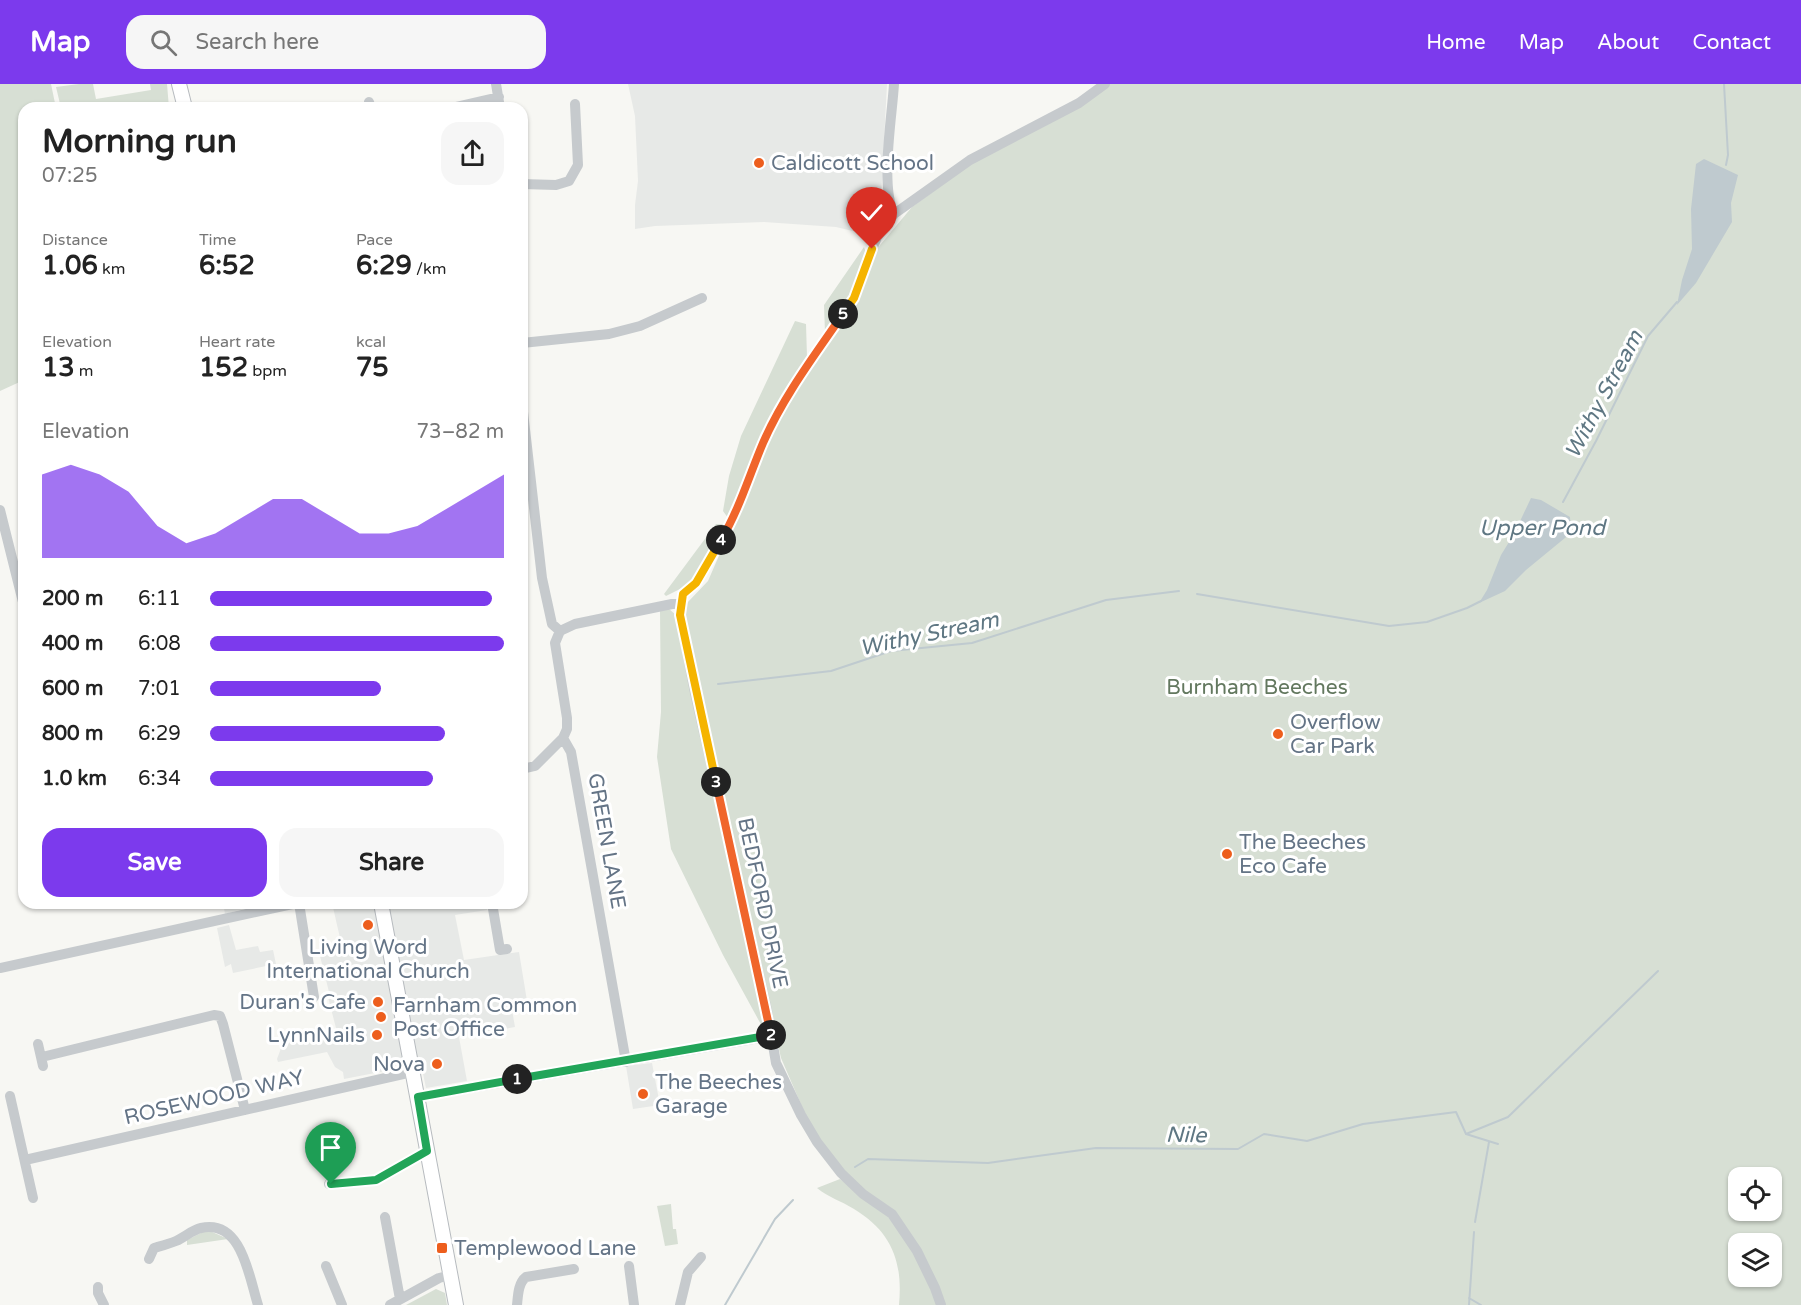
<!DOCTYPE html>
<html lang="en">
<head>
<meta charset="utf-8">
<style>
	body { margin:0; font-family:"Varela Round",sans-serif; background:#f6f6f6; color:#222; height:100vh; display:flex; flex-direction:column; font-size:22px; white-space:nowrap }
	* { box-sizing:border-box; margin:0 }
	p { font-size:20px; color:#767676 }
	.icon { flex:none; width:33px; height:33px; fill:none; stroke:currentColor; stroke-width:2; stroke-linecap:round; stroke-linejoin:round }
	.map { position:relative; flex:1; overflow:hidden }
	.panel { position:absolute; left:18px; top:18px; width:510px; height:807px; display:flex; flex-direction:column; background:#fff; border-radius:18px; box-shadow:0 2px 4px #0004 }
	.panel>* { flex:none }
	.controls { position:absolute; left:1728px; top:1083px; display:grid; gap:12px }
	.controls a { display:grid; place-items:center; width:54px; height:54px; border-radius:12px; background:#fff; box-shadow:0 2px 4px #0004; font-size:30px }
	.pin { position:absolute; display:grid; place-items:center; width:51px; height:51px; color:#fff; margin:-62px -26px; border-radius:50% 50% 50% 0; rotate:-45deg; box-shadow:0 0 6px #0007 }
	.pin .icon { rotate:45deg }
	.km { position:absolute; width:30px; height:30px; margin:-15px; border-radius:50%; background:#222; color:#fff; font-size:16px; line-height:30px; text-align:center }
	.round { display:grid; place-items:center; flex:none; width:63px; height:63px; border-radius:18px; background:#f6f6f6 }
	.headline { display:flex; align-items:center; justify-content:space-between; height:102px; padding:0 24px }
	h1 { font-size:33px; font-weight:700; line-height:45px }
	.metrics { display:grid; grid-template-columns:repeat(3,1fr); gap:9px; height:102px; padding:6px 24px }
	.metrics div { display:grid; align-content:center }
	.metrics b { font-size:26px; font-weight:700 }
	.metrics small { font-size:16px; font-weight:400 }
	.metrics p { font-size:16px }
	.chart { height:168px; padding:12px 24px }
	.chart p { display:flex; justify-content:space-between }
	.chart svg { width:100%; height:108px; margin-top:6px; fill:#7c3aed; opacity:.7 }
	.cta { display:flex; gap:12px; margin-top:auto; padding:12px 24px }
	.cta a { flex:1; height:69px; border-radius:18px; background:#7c3aed; color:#fff; font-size:24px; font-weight:700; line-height:69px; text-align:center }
	.cta a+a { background:#f6f6f6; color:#222 }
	ul { padding:0 24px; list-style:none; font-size:20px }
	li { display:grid; grid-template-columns:96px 72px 1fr; align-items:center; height:45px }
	li i { height:15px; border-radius:8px; background:#7c3aed }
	header { display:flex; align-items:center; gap:36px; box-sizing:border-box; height:84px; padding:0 30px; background:#7c3aed; color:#fff }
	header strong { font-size:28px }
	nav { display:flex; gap:33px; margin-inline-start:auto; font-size:21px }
	.search { width:420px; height:54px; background:#f6f6f6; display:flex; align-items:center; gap:15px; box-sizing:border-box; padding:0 21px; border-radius:18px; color:#767676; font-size:22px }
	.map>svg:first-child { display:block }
</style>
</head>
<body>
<header>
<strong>Map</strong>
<div class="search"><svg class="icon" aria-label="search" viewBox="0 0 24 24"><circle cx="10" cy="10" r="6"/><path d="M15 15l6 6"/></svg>Search here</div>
<nav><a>Home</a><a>Map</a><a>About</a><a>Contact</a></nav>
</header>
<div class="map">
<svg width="1801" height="1221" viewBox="0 0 1801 1221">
	<rect width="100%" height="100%" fill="#f7f7f3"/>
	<path fill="#e7e9e7" d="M 628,0 L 887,0 L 881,114 L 869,151 L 836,143 L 764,138 L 655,142 L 635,145 L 635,121 L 638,97 L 635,32 Z
		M 223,819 L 259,819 L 259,821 L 225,830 Z
		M 332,819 L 486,819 L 487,826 L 455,831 L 464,876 L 519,868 L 528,923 L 512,926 L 515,943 L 459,953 L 467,997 L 426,1004 L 421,980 L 344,995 L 343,988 L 335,983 L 327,968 L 278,978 L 277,975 L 283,959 L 337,948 L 328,913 L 330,912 L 320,872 L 343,867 Z
		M 229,841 L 236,866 L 258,862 L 260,868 L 273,866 L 276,880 L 233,889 L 231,880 L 225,883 L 217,844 Z
		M 652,979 L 660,1021 L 633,1025 L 626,982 Z"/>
	<path fill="#d7dfd4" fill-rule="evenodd" d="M 0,0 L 51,0 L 56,24 L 24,24 L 24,296 L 0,307 Z
		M 79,0 L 93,0 L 96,15 L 151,6 L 150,0 L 167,0 L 169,24 L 61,24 L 56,3 Z
		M 1110,0 L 1801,0 L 1801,1221 L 945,1221 L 891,1124 L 862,1105 L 845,1088 L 817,1052 L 803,1025 L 781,974 L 683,528 L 687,519 L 708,497 L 774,345 L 880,161 L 912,123 L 972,79 L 1052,37 ZM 1738,1094 L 1772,1094 L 1772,1126 L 1738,1126 ZM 1738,1160 L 1772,1160 L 1772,1192 L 1738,1192 Z
		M 864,163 L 866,169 L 852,208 L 825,249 L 824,221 Z
		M 795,237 L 806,240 L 807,273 L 784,310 L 728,434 L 723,427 L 729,392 L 741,352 Z
		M 716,440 L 726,440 L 704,480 L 688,501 L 666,512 L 664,510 Z
		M 669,525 L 676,531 L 766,942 L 764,946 L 723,871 L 671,765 L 657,673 L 661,628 L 660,527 Z
		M 840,1095 C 860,1110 886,1125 901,1146 C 917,1168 927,1196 938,1221 L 899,1221 C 903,1178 892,1148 854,1125 C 841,1117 828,1113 817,1104 Z
		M 671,1120 L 673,1145 L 676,1145 L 678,1160 L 665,1162 L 657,1122 Z
		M 210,1147 L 228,1155 L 187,1161 L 187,1156 L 203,1148 Z
		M 436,1205 L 445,1209 L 447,1221 L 406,1221 Z"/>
	<path fill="#bfcacf" d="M 1704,75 L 1738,91 L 1731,119 L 1732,138 L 1696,199 L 1677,221 L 1682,196 L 1692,165 L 1691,125 L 1696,80 Z
		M 1531,414 L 1541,416 L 1570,433 L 1571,449 L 1526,486 L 1505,507 L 1479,519 L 1487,506 L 1501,471 L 1514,450 Z"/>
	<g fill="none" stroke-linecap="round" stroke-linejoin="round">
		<path stroke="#bfcacf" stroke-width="2" d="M 1724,0 L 1728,71 L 1726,81
			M 1563,418 L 1596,357 L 1648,252 L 1677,218
			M 1197,510 L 1389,542 L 1427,538 L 1467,524 L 1481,517
			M 718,600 L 831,587 L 891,567 L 972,559 L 1106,516 L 1179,507
			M 1466,1050 L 1508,1033 L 1658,887
			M 855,1083 L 868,1075 L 988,1079 L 1096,1064 L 1238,1065 L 1264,1050 L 1307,1057 L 1363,1040 L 1456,1028 L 1466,1050 L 1498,1060
			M 1475,1138 L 1489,1058
			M 1469,1214 L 1481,1221
			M 725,1221 L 775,1135 L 793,1116
			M 1469,1221 L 1474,1148"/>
		<g stroke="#b7bbbf" stroke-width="16">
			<path id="major" d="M 179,0 L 185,24
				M 381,819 L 456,1221"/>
		</g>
		<path stroke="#c6cacd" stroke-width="10" d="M 496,0 L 500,24
			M 369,18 L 371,24
			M 451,24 L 499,13
			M 522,100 L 556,101 L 569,97 L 578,81 L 575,20
			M 894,130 C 880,101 892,34 894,0
			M 522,259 L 609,250 L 640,242 L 702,214
			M 522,319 L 542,494 L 552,540 L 560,547
			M 0,426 L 24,522
			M 560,547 L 555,559 L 567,634 L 567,645 L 563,654 L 571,668 L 626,978
			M 560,547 L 575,540 L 672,520 L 681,520
			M 522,685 L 535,682 L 563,654
			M 299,819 L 314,913
			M 492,819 L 500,866 L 507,865
			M 0,884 L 297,819
			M 38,960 L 43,982
			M 42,973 L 214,931 L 220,932 L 223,940 L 245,1026
			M 10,1012 L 33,1114
			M 418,1013 L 771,952
			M 25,1076 L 412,988
			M 329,1100 L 376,1096 L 427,1067
			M 385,1133 L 400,1215
			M 149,1175 L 154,1164 C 161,1162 169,1160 176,1157 C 185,1153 192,1146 201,1144 C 242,1135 249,1193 258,1221
			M 326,1182 L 342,1221
			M 629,1182 L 634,1221
			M 98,1203 L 98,1209 L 104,1221
			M 390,1221 L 439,1194 L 451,1191
			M 517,1221 C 518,1212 518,1199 526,1193 L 574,1185
			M 680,1221 L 688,1188 L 701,1173
			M 941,1221 L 935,1204 L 917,1167 L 892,1130 L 863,1110 L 841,1089 L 817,1058 L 801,1031 L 776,979 L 767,926 L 695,609 L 680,531 L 683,511 L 696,499 L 733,435 L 763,358 L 786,315 L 854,214 L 877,153 L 894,130 L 970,76 L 1079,19 L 1105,0"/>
		<use href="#major" stroke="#fff" stroke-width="14"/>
	</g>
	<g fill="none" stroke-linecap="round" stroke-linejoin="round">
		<g stroke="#fff" stroke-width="12">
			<path id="split-1" d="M 331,1100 L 376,1096 L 427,1067 L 418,1013 L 517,995"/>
		</g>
		<g stroke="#fff" stroke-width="12">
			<path id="split-2" d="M 517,995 L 771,951"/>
		</g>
		<g stroke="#fff" stroke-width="12">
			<path id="split-3" d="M 716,698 L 771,951"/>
		</g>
		<g stroke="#fff" stroke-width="12">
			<path id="split-4" d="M 716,698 L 680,531 L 683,510 L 696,499 L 721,456"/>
		</g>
		<g stroke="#fff" stroke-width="12">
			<path id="split-5" d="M 721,456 C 739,426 749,392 763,359 C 783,313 814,272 843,230"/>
		</g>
		<g stroke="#fff" stroke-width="12">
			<path id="split-6" d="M 843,230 L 854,214 L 872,165"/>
		</g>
		<use href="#split-1" stroke="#22a559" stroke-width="8"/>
		<use href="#split-2" stroke="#22a559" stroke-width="8"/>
		<use href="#split-3" stroke="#f0652b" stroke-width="8"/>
		<use href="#split-4" stroke="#f5b400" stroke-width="8"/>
		<use href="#split-5" stroke="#f0652b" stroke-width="8"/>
		<use href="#split-6" stroke="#f5b400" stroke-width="8"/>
	</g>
	<g fill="#ed5e1d" stroke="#fff" stroke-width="2">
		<circle cx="759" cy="79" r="6"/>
		<circle cx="1278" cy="650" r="6"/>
		<circle cx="1227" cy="770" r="6"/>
		<circle cx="368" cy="841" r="6"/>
		<circle cx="378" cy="918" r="6"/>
		<circle cx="381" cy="933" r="6"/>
		<circle cx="377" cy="951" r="6"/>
		<circle cx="437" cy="980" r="6"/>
		<circle cx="643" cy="1010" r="6"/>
		<rect x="436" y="1158" width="12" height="12" rx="3"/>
	</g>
	<g text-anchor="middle" stroke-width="6" stroke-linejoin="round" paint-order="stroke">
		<g font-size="21" fill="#647486" stroke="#fff" text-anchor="start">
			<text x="771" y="86">Caldicott School</text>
			<text x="1290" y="645">Overflow<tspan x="1290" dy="24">Car Park</tspan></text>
			<text x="1239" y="765">The Beeches<tspan x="1239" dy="24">Eco Cafe</tspan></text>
			<text x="368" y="870" text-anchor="middle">Living Word<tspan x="368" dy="24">International Church</tspan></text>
			<text x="366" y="925" text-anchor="end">Duran's Cafe</text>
			<text x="393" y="928">Farnham Common<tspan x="393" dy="24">Post Office</tspan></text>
			<text x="365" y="958" text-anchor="end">LynnNails</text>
			<text x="425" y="987" text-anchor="end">Nova</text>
			<text x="655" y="1005">The Beeches<tspan x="655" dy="24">Garage</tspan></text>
			<text x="454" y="1171">Templewood Lane</text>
		</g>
		<g font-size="21" fill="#63785f" stroke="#fff">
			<text x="1257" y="610">Burnham Beeches</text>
		</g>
		<g font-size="21" fill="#647486" stroke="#fff">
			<text transform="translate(607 757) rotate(80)" y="7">GREEN LANE</text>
			<text transform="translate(763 819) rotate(78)" y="7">BEDFORD DRIVE</text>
			<text transform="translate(214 1013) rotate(-13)" y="7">ROSEWOOD WAY</text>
		</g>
		<g font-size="22" font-style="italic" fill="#5f7783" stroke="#fff">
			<text transform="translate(1603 310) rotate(-62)" y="8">Withy Stream</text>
			<text x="1542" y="451">Upper Pond</text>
			<text transform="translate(929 549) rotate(-12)" y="8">Withy Stream</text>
			<text transform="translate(1186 1050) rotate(1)" y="8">Nile</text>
		</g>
	</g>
</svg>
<div class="controls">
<a><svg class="icon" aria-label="locate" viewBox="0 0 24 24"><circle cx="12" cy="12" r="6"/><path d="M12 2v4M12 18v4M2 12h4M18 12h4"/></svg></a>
<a><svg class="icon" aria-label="layers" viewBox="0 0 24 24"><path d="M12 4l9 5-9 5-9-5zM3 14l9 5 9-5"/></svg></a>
</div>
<div class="pin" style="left:331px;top:1100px;background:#1e9e55"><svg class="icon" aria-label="arrive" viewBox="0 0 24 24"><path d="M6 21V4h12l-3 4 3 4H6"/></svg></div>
<div class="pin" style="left:872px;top:165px;background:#d93025"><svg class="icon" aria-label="check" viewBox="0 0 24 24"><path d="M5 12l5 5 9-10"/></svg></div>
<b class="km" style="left:517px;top:995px">1</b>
<b class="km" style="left:771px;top:951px">2</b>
<b class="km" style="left:716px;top:698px">3</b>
<b class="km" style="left:721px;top:456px">4</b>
<b class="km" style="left:843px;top:230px">5</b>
<section class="panel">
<div class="headline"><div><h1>Morning run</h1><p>07:25</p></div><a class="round"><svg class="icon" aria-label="share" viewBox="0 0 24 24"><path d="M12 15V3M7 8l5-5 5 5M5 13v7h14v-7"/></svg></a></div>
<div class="metrics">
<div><p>Distance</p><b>1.06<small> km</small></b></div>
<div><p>Time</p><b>6:52</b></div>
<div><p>Pace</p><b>6:29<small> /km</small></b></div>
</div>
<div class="metrics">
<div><p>Elevation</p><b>13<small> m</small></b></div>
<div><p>Heart rate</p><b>152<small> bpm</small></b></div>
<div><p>kcal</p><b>75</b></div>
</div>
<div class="chart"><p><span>Elevation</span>73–82 m</p>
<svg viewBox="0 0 160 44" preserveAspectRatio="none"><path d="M0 44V10L10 6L20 10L30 17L40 31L50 38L60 34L70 27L80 20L90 20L100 27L110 34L120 34L130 31L140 24L150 17L160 10V44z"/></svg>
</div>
<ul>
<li><b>200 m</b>6:11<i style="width:96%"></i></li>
<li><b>400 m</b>6:08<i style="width:100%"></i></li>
<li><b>600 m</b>7:01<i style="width:58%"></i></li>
<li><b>800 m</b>6:29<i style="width:80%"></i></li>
<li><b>1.0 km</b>6:34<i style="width:76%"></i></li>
</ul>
<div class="cta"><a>Save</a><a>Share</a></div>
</section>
</div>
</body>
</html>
